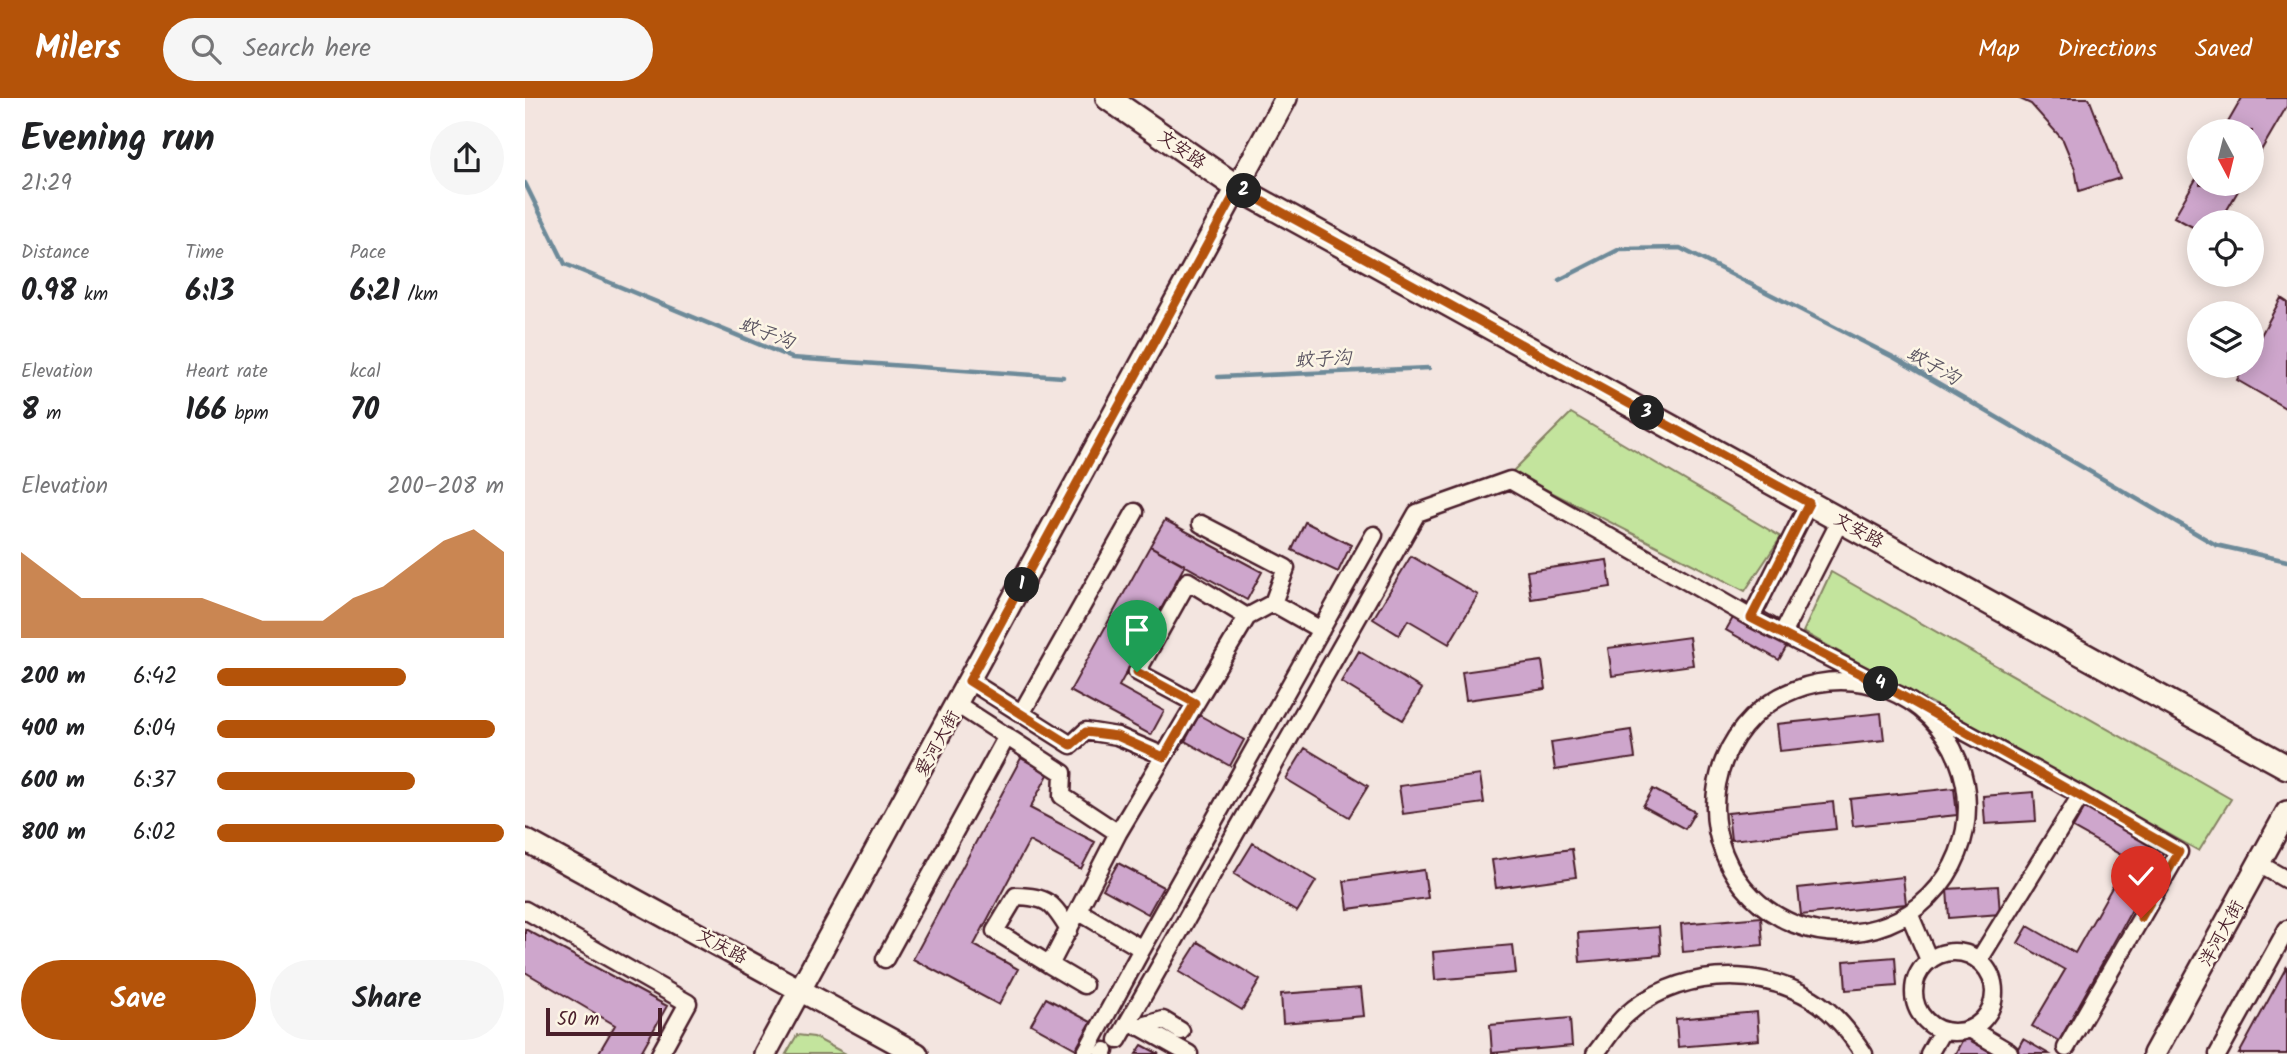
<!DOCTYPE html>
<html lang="en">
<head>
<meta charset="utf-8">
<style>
	body { margin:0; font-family:Kalam,"LXGW WenKai TC",sans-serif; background:#f6f6f6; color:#202124; height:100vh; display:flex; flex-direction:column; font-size:26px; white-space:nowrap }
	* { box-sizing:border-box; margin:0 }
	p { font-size:23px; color:#757577 }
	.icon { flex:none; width:38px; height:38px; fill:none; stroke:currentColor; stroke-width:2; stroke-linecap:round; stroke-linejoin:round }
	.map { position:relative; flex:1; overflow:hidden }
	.side { display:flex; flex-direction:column; background:#fff; width:525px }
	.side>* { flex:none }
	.needle { width:46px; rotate:173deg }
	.controls { position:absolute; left:1662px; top:21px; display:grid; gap:14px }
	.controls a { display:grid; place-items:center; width:77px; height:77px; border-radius:50%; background:#fff; box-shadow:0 4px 18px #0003; font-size:35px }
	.scale { position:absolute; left:21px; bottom:18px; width:116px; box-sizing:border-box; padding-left:7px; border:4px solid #4a1f2b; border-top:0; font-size:19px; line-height:24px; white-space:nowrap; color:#4a1f2b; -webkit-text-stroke:5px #fcf5e5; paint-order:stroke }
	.pin { position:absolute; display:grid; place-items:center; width:60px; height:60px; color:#fff; margin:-72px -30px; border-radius:50% 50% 50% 0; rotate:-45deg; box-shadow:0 0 7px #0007 }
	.pin .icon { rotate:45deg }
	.km { position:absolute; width:35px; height:35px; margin:-18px; border-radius:50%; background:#222; color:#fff; font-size:19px; line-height:35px; text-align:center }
	.round { display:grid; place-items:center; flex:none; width:74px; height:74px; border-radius:37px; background:#f6f6f6 }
	.head { display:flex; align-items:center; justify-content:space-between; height:119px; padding:0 21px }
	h1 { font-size:38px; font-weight:700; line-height:52px }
	.stats { display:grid; grid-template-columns:repeat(3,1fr); gap:10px; height:119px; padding:7px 21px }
	.stats div { display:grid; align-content:center }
	.stats b { font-size:30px; font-weight:700 }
	.stats small { font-size:19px; font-weight:400 }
	.stats p { font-size:19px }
	.chart { height:196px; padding:14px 21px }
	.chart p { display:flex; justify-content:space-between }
	.chart svg { width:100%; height:126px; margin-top:7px; fill:#b45309; opacity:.7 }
	.cta { display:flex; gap:14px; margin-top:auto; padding:14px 21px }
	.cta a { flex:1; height:80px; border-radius:42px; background:#b45309; color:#fff; font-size:28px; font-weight:700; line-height:80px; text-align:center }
	.cta a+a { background:#f6f6f6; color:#202124 }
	ul { padding:0 21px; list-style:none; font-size:23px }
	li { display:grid; grid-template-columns:112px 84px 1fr; align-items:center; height:52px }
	li i { height:18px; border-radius:9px; background:#b45309 }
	header { display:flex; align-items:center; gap:42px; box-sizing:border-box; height:98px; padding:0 35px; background:#b45309; color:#fff }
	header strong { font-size:33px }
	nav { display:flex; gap:38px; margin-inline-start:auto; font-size:24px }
	.search { width:490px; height:63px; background:#f6f6f6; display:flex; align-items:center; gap:18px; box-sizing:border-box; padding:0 24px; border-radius:38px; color:#757577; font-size:26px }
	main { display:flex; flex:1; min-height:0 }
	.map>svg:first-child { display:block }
</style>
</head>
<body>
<header>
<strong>Milers</strong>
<div class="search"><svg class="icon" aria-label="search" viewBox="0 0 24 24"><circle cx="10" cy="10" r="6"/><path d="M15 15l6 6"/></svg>Search here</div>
<nav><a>Map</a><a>Directions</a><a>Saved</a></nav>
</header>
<main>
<section class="side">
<div class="head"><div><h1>Evening run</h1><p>21:29</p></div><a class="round"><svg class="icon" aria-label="share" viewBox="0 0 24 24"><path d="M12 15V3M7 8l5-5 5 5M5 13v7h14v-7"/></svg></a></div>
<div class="stats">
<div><p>Distance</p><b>0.98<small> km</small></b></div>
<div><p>Time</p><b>6:13</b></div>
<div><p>Pace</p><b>6:21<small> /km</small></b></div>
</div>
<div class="stats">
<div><p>Elevation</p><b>8<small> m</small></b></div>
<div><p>Heart rate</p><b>166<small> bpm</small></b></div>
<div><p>kcal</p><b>70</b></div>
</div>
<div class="chart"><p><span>Elevation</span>200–208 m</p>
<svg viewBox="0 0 160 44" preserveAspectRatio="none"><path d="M0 44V14L10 22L20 30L30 30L40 30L50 30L60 30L70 34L80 38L90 38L100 38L110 30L120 26L130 18L140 10L150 6L160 14V44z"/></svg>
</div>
<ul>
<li><b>200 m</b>6:42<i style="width:66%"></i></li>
<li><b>400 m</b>6:04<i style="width:97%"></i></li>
<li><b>600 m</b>6:37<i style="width:69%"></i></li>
<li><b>800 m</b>6:02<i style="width:100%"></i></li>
</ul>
<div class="cta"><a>Save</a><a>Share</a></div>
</section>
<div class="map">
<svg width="1762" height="956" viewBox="0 0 1762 956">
	<rect width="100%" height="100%" fill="#f3e5e0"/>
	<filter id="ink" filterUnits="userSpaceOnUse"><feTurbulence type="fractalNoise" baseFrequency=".0143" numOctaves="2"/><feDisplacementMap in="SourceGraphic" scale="14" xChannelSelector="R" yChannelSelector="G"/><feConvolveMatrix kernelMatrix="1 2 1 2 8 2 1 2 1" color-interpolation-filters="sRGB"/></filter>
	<g filter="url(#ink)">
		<path fill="#c3e49d" stroke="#868264" stroke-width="2" d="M 1046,315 L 1256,439 L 1220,493 L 987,374 Z
			M 1306,474 L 1706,701 L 1674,753 L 1278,534 Z
			M 272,937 L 289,939 L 321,956 L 261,956 Z"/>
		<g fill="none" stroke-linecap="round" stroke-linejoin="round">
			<path stroke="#6d8a99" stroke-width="4.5" d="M 0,85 L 40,166 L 267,260 L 538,279
				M 1034,182 L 1095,151 L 1155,150 L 1370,260 L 1691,447 L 1762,463
				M 693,279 L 904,270"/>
		</g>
		<path fill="#cea6cc" stroke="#4a1f2b" stroke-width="2" d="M 1493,0 L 1564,0 L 1595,80 L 1554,93 L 1550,71 L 1538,42 L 1506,6 Z
			M 1717,0 L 1762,0 L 1762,8 L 1727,68 L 1727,33 L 1698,33 Z
			M 1675,74 L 1675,86 L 1717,86 L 1695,124 L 1675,124 L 1675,133 L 1649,119 Z
			M 1756,200 L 1762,204 L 1762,311 L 1712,282 L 1720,268 L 1727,268 L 1727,254 Z
			M 640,422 L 737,474 L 722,502 L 625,448 Z
			M 780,424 L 826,447 L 813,474 L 767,452 Z
			M 625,448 L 660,467 L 594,588 L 639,613 L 626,637 L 545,593 Z
			M 886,458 L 953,497 L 924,546 L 883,522 L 874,537 L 848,521 Z
			M 1082,462 L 1086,489 L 1006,501 L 1002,473 Z
			M 1218,502 L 1271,532 L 1254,562 L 1201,532 Z
			M 1164,539 L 1168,567 L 1087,578 L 1083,550 Z
			M 834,553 L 897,591 L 878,622 L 816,584 Z
			M 1017,563 L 1021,591 L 941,602 L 937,574 Z
			M 1356,615 L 1359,642 L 1255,653 L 1252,626 Z
			M 674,617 L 719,642 L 705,668 L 660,643 Z
			M 1106,632 L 1110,660 L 1030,672 L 1026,644 Z
			M 780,650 L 843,688 L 824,719 L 761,681 Z
			M 496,660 L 524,675 L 505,710 L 570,744 L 556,771 L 504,743 L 449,847 L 493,871 L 474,907 L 388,861 Z
			M 955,677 L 959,705 L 878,716 L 874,688 Z
			M 1429,690 L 1432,717 L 1328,728 L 1325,701 Z
			M 1128,691 L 1170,714 L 1160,731 L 1118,708 Z
			M 1509,694 L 1511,723 L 1460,726 L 1458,698 Z
			M 1308,704 L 1311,731 L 1206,742 L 1203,715 Z
			M 1560,709 L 1639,754 L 1534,943 L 1507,928 L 1540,872 L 1493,845 L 1503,828 L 1550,855 L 1603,761 L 1548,730 Z
			M 728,745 L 791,783 L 772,814 L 709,776 Z
			M 1047,751 L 1051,779 L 971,790 L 967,762 Z
			M 593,765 L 638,789 L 623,816 L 578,791 Z
			M 899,772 L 903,800 L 823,811 L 819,783 Z
			M 1378,779 L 1381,806 L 1276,817 L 1273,790 Z
			M 1473,788 L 1475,816 L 1424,820 L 1422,791 Z
			M 1236,819 L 1238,847 L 1158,854 L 1156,826 Z
			M 1134,829 L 1136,857 L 1055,864 L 1053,835 Z
			M 0,831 L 142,908 L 115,956 L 73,956 L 90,927 L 0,874 Z
			M 673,844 L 735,882 L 717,912 L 654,874 Z
			M 988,847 L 991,875 L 910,882 L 908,854 Z
			M 1370,859 L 1372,888 L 1321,892 L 1319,863 Z
			M 1762,868 L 1762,956 L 1714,956 Z
			M 836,890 L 839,918 L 758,925 L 756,896 Z
			M 521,900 L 566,924 L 551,951 L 506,926 Z
			M 1232,914 L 1234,942 L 1153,949 L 1151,921 Z
			M 1045,920 L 1047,948 L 967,955 L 965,927 Z
			M 1439,939 L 1469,956 L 1430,956 Z
			M 1498,941 L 1524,956 L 1490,956 Z
			M 617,947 L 634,956 L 611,956 Z"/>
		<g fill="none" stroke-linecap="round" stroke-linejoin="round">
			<g stroke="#4a1f2b" stroke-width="21">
				<path id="minor" d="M 676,426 L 761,470 L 748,505
					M 1226,520 L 1345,581
					M 1257,536 L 1316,421
					M1190 709a126 126 0 1 1 252 0a126 126 0 1 1-252 0Z
					M 445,583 L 546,647 L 561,633 L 592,638 L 639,658
					M 670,605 L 612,574 L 663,483 L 722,519
					M 433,607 L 538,675 L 537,698 L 593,735 L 525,867 L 470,833 L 491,798 C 523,799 527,804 544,832
					M 496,616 L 610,414
					M 1409,617 L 1556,697 L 1454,862
					M 593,735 L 722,519 L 748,505 L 796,532
					M 1734,766 L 1762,782
					M 0,812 L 163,905 L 135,956
					M 553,813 L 617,851 L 560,956
					M 1384,815 L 1404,862
					M 617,851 L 849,437
					M1389 894a40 40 0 1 1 80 0a40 40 0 1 1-80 0Z
					M 360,861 L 482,638
					M 525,867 L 559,887
					M 605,923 L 664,956
					M 614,929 L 638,922 L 656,933
					M 1445,931 L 1484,954
					M 593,942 L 892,415 L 985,382 L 1226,520 L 1284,405
					M 1541,950 L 1654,754 L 1556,697
					M 578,956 L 580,953
					M 1070,956 C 1080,944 1089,928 1100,918 C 1150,872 1230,867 1287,901 C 1309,914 1325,935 1339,956
					M 1404,956 L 1417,933
					M 1693,956 L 1762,831"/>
			</g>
			<g stroke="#4a1f2b" stroke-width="26">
				<path id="tertiary" d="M 0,742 L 392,956
					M 240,956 L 761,0
					M 1629,956 L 1762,714"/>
			</g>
			<g stroke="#4a1f2b" stroke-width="28">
				<path id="secondary" d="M 583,0 L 713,90 L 1762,669"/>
			</g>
			<use href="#minor" stroke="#fcf5e5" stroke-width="16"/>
			<use href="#tertiary" stroke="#fcf5e5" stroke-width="21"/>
			<use href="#secondary" stroke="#fcf5e5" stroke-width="23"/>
		</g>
	</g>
	<g fill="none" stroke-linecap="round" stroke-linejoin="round" filter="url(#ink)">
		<g stroke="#fff" stroke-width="14">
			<path id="route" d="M 612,574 L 670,605 L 639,659 L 592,638 L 561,634 L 546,647 L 444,583 L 713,90 L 1284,405 L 1226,520 L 1363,590 L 1654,754 L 1616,820"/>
		</g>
		<use href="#route" stroke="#b45309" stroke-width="9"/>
	</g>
	<g text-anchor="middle" stroke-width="5" stroke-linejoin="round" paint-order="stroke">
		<g font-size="18" fill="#4a1f2b" stroke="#fcf5e5">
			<text transform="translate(657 51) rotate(35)" y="6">文安路</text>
			<text transform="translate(1334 432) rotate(29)" y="6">文安路</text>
			<text transform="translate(412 645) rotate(-61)" y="6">爱河大街</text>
			<text transform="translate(1696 835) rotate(-61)" y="6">洋河大街</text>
			<text transform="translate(197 848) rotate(28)" y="6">文庆路</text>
		</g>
		<g font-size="19" font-style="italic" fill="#5b5562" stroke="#fcf5e5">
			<text transform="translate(242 234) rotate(21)" y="7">蚊子沟</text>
			<text transform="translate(798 260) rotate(-3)" y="7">蚊子沟</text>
			<text transform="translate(1409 267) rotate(30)" y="7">蚊子沟</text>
		</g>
	</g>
</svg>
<div class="controls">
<a><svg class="needle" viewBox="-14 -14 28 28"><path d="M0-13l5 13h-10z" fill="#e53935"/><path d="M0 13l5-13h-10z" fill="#757577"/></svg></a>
<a><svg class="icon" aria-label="locate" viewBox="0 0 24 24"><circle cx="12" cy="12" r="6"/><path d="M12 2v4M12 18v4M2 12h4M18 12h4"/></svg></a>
<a><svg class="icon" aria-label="layers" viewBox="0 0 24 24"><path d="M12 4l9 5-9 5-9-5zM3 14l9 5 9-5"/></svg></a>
</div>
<div class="scale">50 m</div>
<div class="pin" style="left:612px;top:574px;background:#1e9e55"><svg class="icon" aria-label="arrive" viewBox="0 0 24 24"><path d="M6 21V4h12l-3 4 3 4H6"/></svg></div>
<div class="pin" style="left:1616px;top:820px;background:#d93025"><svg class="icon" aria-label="check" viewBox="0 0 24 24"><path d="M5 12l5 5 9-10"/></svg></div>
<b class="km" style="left:497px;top:487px">1</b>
<b class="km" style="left:719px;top:93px">2</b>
<b class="km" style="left:1122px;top:315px">3</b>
<b class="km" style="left:1356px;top:586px">4</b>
</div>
</main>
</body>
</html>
